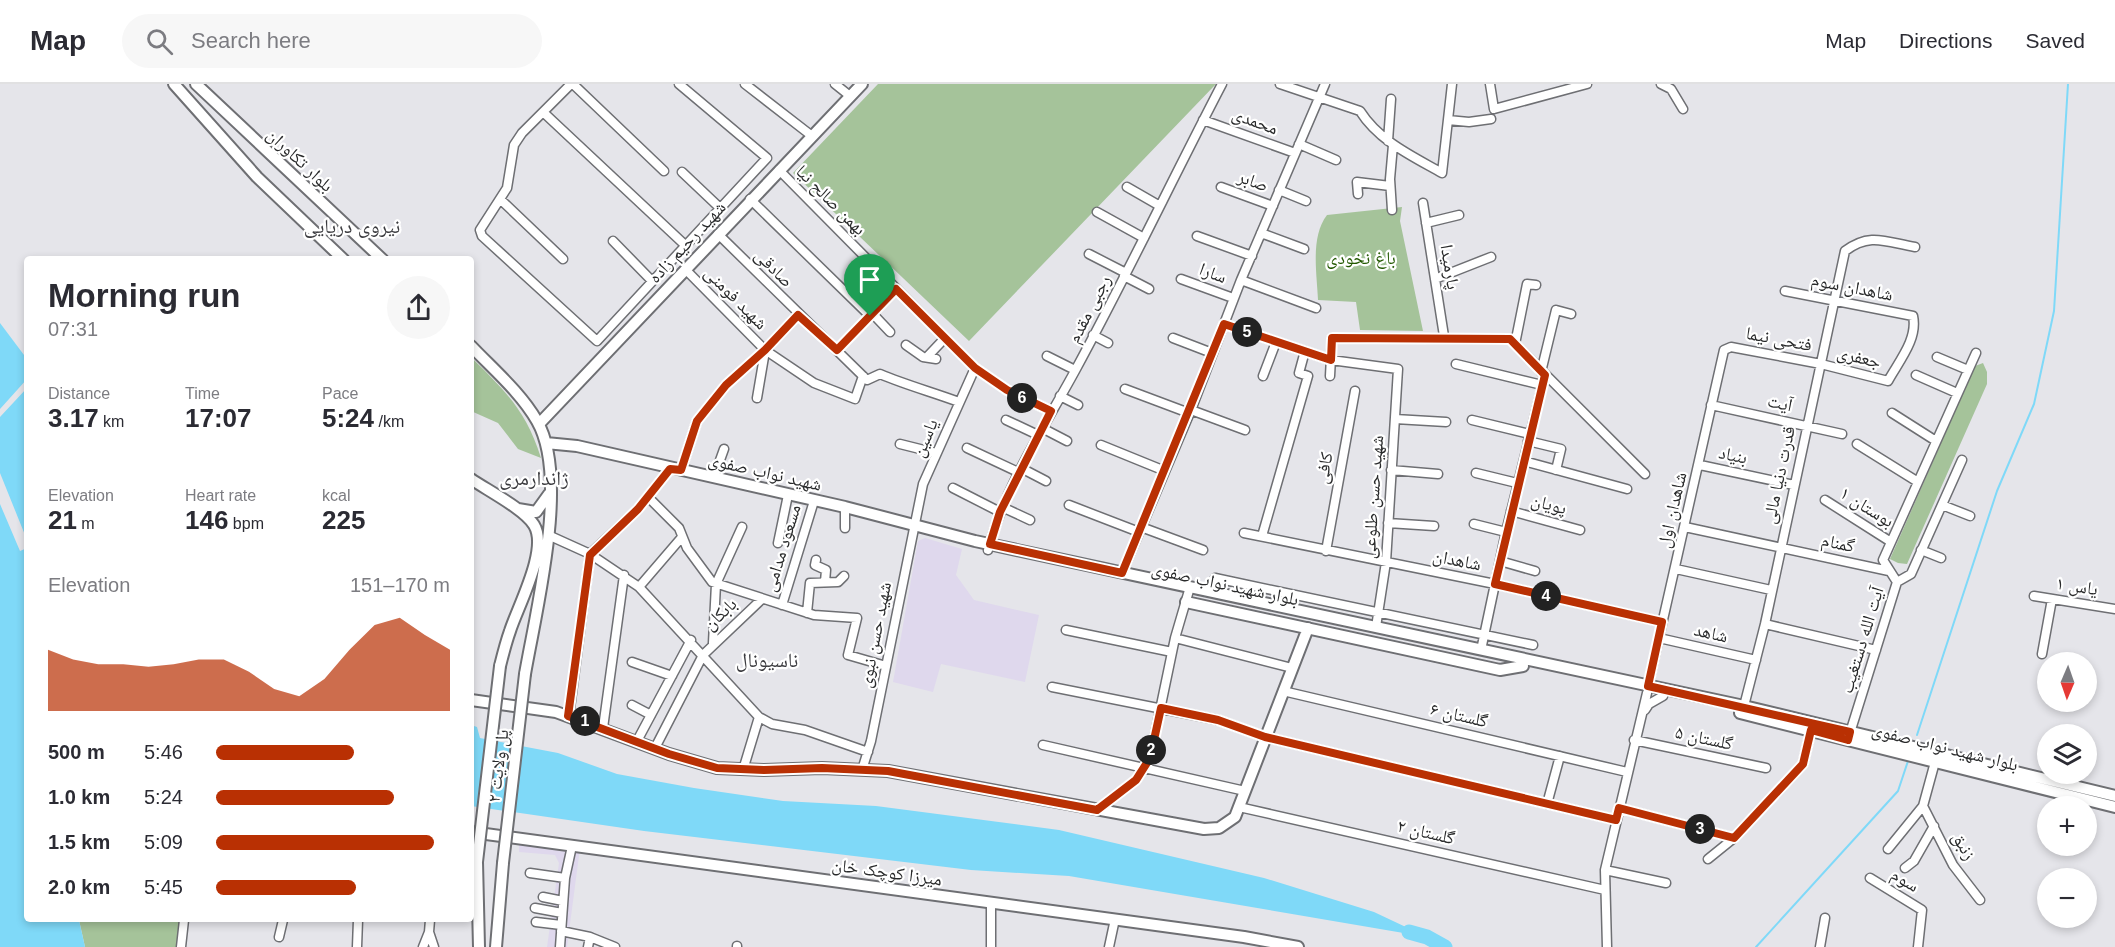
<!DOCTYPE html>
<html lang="en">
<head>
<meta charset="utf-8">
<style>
	body { margin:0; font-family:Arial,"Noto Naskh Arabic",sans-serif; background:#f7f7f7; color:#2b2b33; height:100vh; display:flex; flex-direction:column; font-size:22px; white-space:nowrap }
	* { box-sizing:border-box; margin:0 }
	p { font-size:20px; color:#7c7c81 }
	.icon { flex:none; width:33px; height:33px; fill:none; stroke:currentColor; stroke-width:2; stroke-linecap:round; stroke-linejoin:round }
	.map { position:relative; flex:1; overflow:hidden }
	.side { position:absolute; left:24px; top:172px; width:450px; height:666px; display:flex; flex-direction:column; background:#fff; border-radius:6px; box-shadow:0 3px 9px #0003 }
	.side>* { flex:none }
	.needle { width:39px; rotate:182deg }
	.buttons { position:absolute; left:2037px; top:568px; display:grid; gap:12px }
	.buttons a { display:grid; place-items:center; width:60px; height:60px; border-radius:50%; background:#fff; box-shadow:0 3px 9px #0003; font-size:30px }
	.pin { position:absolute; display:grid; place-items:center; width:51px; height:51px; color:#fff; margin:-62px -26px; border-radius:50% 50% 50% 0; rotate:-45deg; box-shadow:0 0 6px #0007 }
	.pin .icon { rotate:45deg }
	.km { position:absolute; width:30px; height:30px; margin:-15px; border-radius:50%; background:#222; color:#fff; font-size:16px; line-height:30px; text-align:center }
	.round { display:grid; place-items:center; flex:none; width:63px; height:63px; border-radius:32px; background:#f7f7f7 }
	.head { display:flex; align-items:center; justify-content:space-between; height:102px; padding:0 24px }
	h1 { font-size:33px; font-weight:700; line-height:45px }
	.figures { display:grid; grid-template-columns:repeat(3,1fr); gap:9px; height:102px; padding:6px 24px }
	.figures div { display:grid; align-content:center }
	.figures b { font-size:26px; font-weight:700 }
	.figures small { font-size:16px; font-weight:400 }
	.figures p { font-size:16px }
	.chart { height:168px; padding:12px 24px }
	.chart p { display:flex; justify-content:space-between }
	.chart svg { width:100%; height:108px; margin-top:6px; fill:#b93003; opacity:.7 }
	ul { padding:0 24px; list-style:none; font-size:20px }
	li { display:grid; grid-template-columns:96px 72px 1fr; align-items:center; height:45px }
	li i { height:15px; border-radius:8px; background:#b93003 }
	header { display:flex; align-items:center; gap:36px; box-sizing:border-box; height:84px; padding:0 30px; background:#fff; border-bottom:2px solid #e1e1e2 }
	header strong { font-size:28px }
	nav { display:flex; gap:33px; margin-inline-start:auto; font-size:21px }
	.search { width:420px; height:54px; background:#f7f7f7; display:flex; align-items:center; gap:15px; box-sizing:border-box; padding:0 21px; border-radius:33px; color:#7c7c81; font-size:22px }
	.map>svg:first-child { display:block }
</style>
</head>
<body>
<header>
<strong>Map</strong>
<div class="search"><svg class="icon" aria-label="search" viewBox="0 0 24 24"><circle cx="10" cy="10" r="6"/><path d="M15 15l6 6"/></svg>Search here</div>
<nav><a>Map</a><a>Directions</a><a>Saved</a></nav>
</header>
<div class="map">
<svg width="2115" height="863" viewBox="0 0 2115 863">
	<rect width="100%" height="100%" fill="#e5e5ea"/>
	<path fill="#dfd8ed" d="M 925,454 L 962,465 L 956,491 L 974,516 L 1039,531 L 1025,598 L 941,580 L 933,608 L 893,598 L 918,457 Z
		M 519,756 L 580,764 L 567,863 L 547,863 L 559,779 L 555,771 L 519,768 Z"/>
	<path fill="#a5c39a" d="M 878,0 L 1216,0 L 969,257 L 793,89 Z
		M 1402,123 L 1400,137 L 1423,247 L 1360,246 L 1356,218 L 1318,216 C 1317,190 1310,153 1327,131 Z
		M 471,273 C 505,307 526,326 541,374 L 518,365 L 498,339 L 471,327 Z
		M 1983,279 L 1987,288 L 1987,300 L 1907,480 L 1898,479 L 1890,475 L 1975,282 Z
		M 79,836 L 181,836 L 178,863 L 85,863 Z"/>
	<path fill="#7fd9f8" d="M 0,239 L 27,275 L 27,836 L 79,836 L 85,863 L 0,863 Z
		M 471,641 L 477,643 L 480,654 L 558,669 L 617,690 L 694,704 L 783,717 L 876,722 L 1059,746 L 1264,794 L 1374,828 L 1427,853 L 1069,792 L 971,786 L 644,747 L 471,722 Z"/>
	<path fill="#e5e5ea" d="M 27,295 L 27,304 L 0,333 L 0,325 Z
		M 0,389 L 27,456 L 27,464 L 20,467 L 0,420 Z"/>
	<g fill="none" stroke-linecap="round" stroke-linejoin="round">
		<path stroke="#7fd9f8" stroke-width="2" d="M 1917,651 L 1997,407 L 2034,320 L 2054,227 L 2068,0
			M 1756,863 L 1898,707 L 1908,677"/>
		<path stroke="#7fd9f8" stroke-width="15" d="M 1409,848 L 1427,853 L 1445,863"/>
		<g stroke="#6e6f73" stroke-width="11">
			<path id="minor" d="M 571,0 L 522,49 L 514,61 L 507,104 L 480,146 L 482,152 L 597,257 L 767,74 L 679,0
				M 573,0 L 664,87
				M 745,0 L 812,52
				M 835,0 L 850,12
				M 1280,0 L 1360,27 C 1379,57 1412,72 1442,89 L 1452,0
				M 1490,0 L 1494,25 L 1587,0
				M 1661,0 L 1671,5 L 1683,25
				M 543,28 L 685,161
				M 1203,36 L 1295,69
				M 1448,36 L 1469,38 L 1491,35
				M 1388,57 L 1391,15
				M 1299,60 L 1336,76
				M 779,86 L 975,284 L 1007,306 L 1051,327
				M 682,88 L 720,124
				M 1127,103 L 1160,122
				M 1221,103 L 1273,122
				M 1279,106 L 1306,117
				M 1358,110 L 1357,98 L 1390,102
				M 500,115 L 563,175
				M 750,115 L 870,232
				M 1423,119 L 1444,252
				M 1392,126 L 1390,95 L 1393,61
				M 1097,128 L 1144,154
				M 1426,139 L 1459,131
				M 1261,149 L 1304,165
				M 718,150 L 867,296 L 880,290 C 906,301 932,308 959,318
				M 1197,152 L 1252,172
				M 613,157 L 652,197
				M 1089,170 L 1126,189
				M 685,185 L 765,266 L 814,299 L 855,315 L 863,292
				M 1124,192 L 1149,205
				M 1181,195 L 1233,214
				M 1435,195 L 1491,173
				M 1241,196 L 1316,224
				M 872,229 L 890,248
				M 1224,240 L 1331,276 L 1398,285 L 1386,478 L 1376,543
				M 1093,251 L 1108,259
				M 1173,254 L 1212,269
				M 1515,260 L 1527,200 L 1536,201
				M 906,261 L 923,273 L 936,275
				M 837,266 L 896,205
				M 1047,272 L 1075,286
				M 927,273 L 945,254
				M 1937,273 L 1968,286
				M 1456,280 L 1542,301
				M 1541,288 L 1556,226 L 1571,230
				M 1916,291 L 1957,309
				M 1263,292 L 1276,258
				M 1330,292 L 1332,254 L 1510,255 L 1645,390
				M 1125,305 L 1189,329
				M 1060,312 L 1078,321
				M 757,314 L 765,267
				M 1711,321 L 1842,350
				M 1191,326 L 1245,346
				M 1892,329 L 1936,357
				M 1395,335 L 1446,338
				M 1006,336 L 1038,351
				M 1472,336 L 1530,350
				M 1042,344 L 1067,357
				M 1528,357 L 1561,365 L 1556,386
				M 900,360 L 936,369
				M 1857,360 L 1918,398
				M 1101,361 L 1165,387
				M 967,364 L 1018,388
				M 1524,377 L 1627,405
				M 1700,381 L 1794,401
				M 1021,384 L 1046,397
				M 681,386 L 697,337 L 726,301 L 765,266 L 798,231
				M 1391,386 L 1438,390
				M 1476,389 L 1517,399
				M 714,393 L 724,365
				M 953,404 L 1000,428
				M 648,413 L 679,444 L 687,464 L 712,498 L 814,531 L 857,534 L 848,571 L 886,582
				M 1825,416 L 1891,458
				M 1069,421 L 1139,448
				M 1942,421 L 1970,432
				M 1002,423 L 1030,436
				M 1511,427 L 1580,446
				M 1388,439 L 1434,442
				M 1474,440 L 1506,448
				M 1141,443 L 1203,466
				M 1685,443 L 1889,487
				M 845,444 L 845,423
				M 1244,449 L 1495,500 L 1662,538
				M 548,451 L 590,470 L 639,503 L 759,633 L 772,640 L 805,646 L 868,668
				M 1262,452 L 1308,292 L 1299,289 L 1305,267
				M 778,459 L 788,411
				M 988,466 C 1006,400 1044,344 1076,285 C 1127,191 1173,94 1222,0
				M 1921,466 L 1941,474
				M 1326,467 L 1355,307
				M 816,476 L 815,481 L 826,486 L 825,498
				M 1500,477 L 1535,487
				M 1676,485 L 1771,506
				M 1122,489 L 1191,326 L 1241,196 L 1325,0
				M 1215,494 L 1533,561
				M 1897,498 L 1883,476 L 1976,269
				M 639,503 L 682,453
				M 2034,512 L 2115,525
				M 782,521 L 814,417
				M 807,529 L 810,499 L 838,498 L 844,492
				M 1765,540 L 1876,566
				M 1066,546 L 1172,568
				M 1175,554 L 1292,584
				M 1659,554 L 1756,576
				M 713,559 L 716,500 L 742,443
				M 1481,566 L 1506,448 L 1545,291
				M 2042,570 L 2052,515
				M 632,578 L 672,592
				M 1648,602 L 1724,266 L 1731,263 L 1821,280 L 1888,297 C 1899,277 1918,255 1913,232 L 1785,207
				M 1052,603 L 1218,636 L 1265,653 L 1616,736
				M 1283,607 L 1627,688
				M 632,621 L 651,631
				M 1744,622 L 1765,540 L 1845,167 C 1870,148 1886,158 1915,163
				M 1645,626 L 1649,620 L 1663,612
				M 569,632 L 590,470 L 638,425 L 670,385
				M 603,644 L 624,491
				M 1849,652 L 1897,498 L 1911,490 L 1962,376
				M 1634,656 L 1766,684
				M 637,657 L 691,556
				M 1043,661 L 1245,707
				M 655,664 L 703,571 L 762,515
				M 743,686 L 759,633
				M 862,686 L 871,657 L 923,400 L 975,284
				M 1547,720 L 1560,672
				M 1923,722 L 1953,781 L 1980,816
				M 1239,723 L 1605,806
				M 1619,724 L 1734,754
				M 1097,726 L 1136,696 L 1150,674 L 1175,554 L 1190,503
				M 1888,765 L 1923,722 L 1935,678
				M 1708,775 L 1734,754 L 1803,680 L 1811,646
				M 1905,784 L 1914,777 L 1934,742
				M 1605,786 L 1666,799
				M 530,789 L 565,794
				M 1870,794 L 1922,826 L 1918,863
				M 543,813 L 563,817
				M 535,824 L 562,829
				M 536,838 L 561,841
				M 561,847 L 590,853 L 615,863
				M 429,848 L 434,863
				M 279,853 L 283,836
				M 181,863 L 184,836
				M 357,863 L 358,836
				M 423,863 L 429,848 L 430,836
				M 560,863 L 565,794 L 572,762
				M 588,863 L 590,853
				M 737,863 L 737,862
				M 991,863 L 991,819
				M 1109,863 L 1115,835
				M 1607,863 L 1605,786 L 1647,609
				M 1820,863 L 1825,834"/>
		</g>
		<g stroke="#6e6f73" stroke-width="14">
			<path id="major" d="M 174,0 L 257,93 L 344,176
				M 196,0 L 383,176
				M 471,262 C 494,286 521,309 537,337 C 570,394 536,526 525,590
				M 539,340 L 862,0
				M 546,359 L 577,362 L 845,423 L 975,457 L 1744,622 L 2115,712
				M 471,395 C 487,406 524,425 534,441 C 549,465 518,522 510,547 C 506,558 503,570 500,582
				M 518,425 L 536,428 L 549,410
				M 1186,518 L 1500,586 L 1523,582
				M 471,616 L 556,628 L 669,670 L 717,684 L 764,686 L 822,684 L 888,687 L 1204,745 L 1219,744 L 1235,733 L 1308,544
				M 1740,629 L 2115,723
				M 471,748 L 1244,853 L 1298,863
				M 477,778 L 479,863
				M 496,863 L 503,779"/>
		</g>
		<use href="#minor" stroke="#fff" stroke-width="8"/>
		<use href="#major" stroke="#fff" stroke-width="10"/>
		<g stroke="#6e6f73" stroke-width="14" stroke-linecap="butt">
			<path id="major-bridge" d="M 477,778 L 500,582
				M 503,779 L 525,590"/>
		</g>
		<use href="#major-bridge" stroke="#fff" stroke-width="10"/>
	</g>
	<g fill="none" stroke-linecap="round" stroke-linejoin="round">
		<g stroke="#fff" stroke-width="12">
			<path id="route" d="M 896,205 L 975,284 L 1007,306 L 1051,327 L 1000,428 L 990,460 L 1122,489 L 1224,240 L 1331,276 L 1332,254 L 1510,255 L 1545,291 L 1495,500 L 1662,538 L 1648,602 L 1850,648 L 1848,656 L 1811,646 L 1803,680 L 1734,754 L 1619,724 L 1616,736 L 1265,653 L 1218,636 L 1161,624 L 1150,674 L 1136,696 L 1097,726 L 888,687 L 822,684 L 764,686 L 717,684 L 669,670 L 568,632 L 590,471 L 638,425 L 670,385 L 681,386 L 697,337 L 726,301 L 765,266 L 798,231 L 837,266 Z"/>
		</g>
		<use href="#route" stroke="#b93003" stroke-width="8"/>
	</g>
	<g text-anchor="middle" stroke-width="4.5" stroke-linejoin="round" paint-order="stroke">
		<g font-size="18" fill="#292a2b" stroke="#fff">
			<text transform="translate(1255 37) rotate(20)" y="6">محمدی</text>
			<text transform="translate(300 76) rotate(43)" y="6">بلوار تکاوران</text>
			<text transform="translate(1253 97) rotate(20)" y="6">صابر</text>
			<text transform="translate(831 116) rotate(45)" y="6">بهمن صالح نیا</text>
			<text transform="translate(687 158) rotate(-47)" y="6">شهید رحیم زاده</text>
			<text transform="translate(1450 183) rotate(81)" y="6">پارمیدا</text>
			<text transform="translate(774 184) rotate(45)" y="6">صادقی</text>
			<text transform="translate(1213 189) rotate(21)" y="6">سارا</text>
			<text transform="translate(1852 203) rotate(11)" y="6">شاهدان سوم</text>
			<text transform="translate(736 214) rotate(45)" y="6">شهید فومنی</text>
			<text transform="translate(1089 225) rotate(-63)" y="6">رجبی مقدم</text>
			<text transform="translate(1779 255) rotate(11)" y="6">فتحی نیما</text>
			<text transform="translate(1859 273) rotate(14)" y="6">جعفری</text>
			<text transform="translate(1780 319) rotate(12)" y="6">آیت</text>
			<text transform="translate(925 354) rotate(-67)" y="6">یاسین</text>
			<text transform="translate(1733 371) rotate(12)" y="6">بنیاد</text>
			<text transform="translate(1324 384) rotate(-80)" y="6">کافی</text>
			<text transform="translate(765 388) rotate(13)" y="6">شهید نواب صفوی</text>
			<text transform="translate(1779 391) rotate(-78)" y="6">قدرت دنیا مالی</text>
			<text transform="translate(1373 413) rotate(-86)" y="6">شهید حسن طلوعی</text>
			<text transform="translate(1549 420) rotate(15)" y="6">پویان</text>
			<text transform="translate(1867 423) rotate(32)" y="6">بوستان ۱</text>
			<text transform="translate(1672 426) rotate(-77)" y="6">شاهدان اول</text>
			<text transform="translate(1838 459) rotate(12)" y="6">گمنام</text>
			<text transform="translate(782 464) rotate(-73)" y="6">مسعود مدامی</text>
			<text transform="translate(1457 476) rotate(11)" y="6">شاهدان</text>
			<text transform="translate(1225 500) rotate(12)" y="6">بلوار شهید نواب صفوی</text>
			<text transform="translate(2077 502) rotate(9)" y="6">یاس ۱</text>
			<text transform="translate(720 530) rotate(-43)" y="6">بابکان</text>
			<text transform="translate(1711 549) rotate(13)" y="6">شاهد</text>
			<text transform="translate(875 551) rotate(-79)" y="6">شهید حسن نبوی</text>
			<text transform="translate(1862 556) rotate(-73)" y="6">آیت الله دستغیب</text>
			<text transform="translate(1459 631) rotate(13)" y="6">گلستان ۶</text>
			<text transform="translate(1704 654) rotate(12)" y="6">گلستان ۵</text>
			<text transform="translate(1945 663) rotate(14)" y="6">بلوار شهید نواب صفوی</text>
			<text transform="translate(498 682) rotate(-83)" y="6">پل ولایت ۲</text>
			<text transform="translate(1426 748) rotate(13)" y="6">گلستان ۲</text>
			<text transform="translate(1964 762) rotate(60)" y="6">زنبق</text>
			<text transform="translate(887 788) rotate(8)" y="6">میرزا کوچک خان</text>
			<text transform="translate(1905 796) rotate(31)" y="6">سوم</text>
		</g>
		<g font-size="18" fill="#225800" stroke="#fff">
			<text x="1361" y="180">باغ نخودی</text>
		</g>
		<g font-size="20" fill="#3b3b3f" stroke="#fff">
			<text x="352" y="149">نیروی دریایی</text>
			<text x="534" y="401">ژاندارمری</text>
			<text x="767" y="583">ناسیونال</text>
		</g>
	</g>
</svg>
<div class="buttons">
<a><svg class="needle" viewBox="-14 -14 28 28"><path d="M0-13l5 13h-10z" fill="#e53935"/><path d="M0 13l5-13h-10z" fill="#7c7c81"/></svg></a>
<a><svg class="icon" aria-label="layers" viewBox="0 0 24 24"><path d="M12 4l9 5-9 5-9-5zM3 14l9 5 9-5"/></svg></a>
<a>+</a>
<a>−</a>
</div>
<div class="pin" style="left:870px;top:232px;background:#1e9e55"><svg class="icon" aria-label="arrive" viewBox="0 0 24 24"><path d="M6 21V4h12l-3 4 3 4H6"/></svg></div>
<b class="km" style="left:585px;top:637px">1</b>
<b class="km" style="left:1151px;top:666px">2</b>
<b class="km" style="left:1700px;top:745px">3</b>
<b class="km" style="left:1546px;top:512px">4</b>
<b class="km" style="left:1247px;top:248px">5</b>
<b class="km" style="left:1022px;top:314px">6</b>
<section class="side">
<div class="head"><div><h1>Morning run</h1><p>07:31</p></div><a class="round"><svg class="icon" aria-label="share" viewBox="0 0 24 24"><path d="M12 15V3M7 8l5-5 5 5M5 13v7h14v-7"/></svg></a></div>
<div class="figures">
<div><p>Distance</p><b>3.17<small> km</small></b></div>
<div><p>Time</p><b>17:07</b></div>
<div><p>Pace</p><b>5:24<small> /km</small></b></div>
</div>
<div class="figures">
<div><p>Elevation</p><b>21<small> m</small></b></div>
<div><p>Heart rate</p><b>146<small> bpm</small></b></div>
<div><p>kcal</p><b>225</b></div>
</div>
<div class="chart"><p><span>Elevation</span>151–170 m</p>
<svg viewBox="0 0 160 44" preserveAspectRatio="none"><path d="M0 44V19L10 23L20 25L30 25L40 26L50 25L60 23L70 23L80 28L90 35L100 38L110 31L120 19L130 9L140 6L150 13L160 19V44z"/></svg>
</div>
<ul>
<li><b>500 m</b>5:46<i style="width:59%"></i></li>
<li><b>1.0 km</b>5:24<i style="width:76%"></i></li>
<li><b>1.5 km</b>5:09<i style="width:93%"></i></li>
<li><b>2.0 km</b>5:45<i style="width:60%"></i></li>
</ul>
</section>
</div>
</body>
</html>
